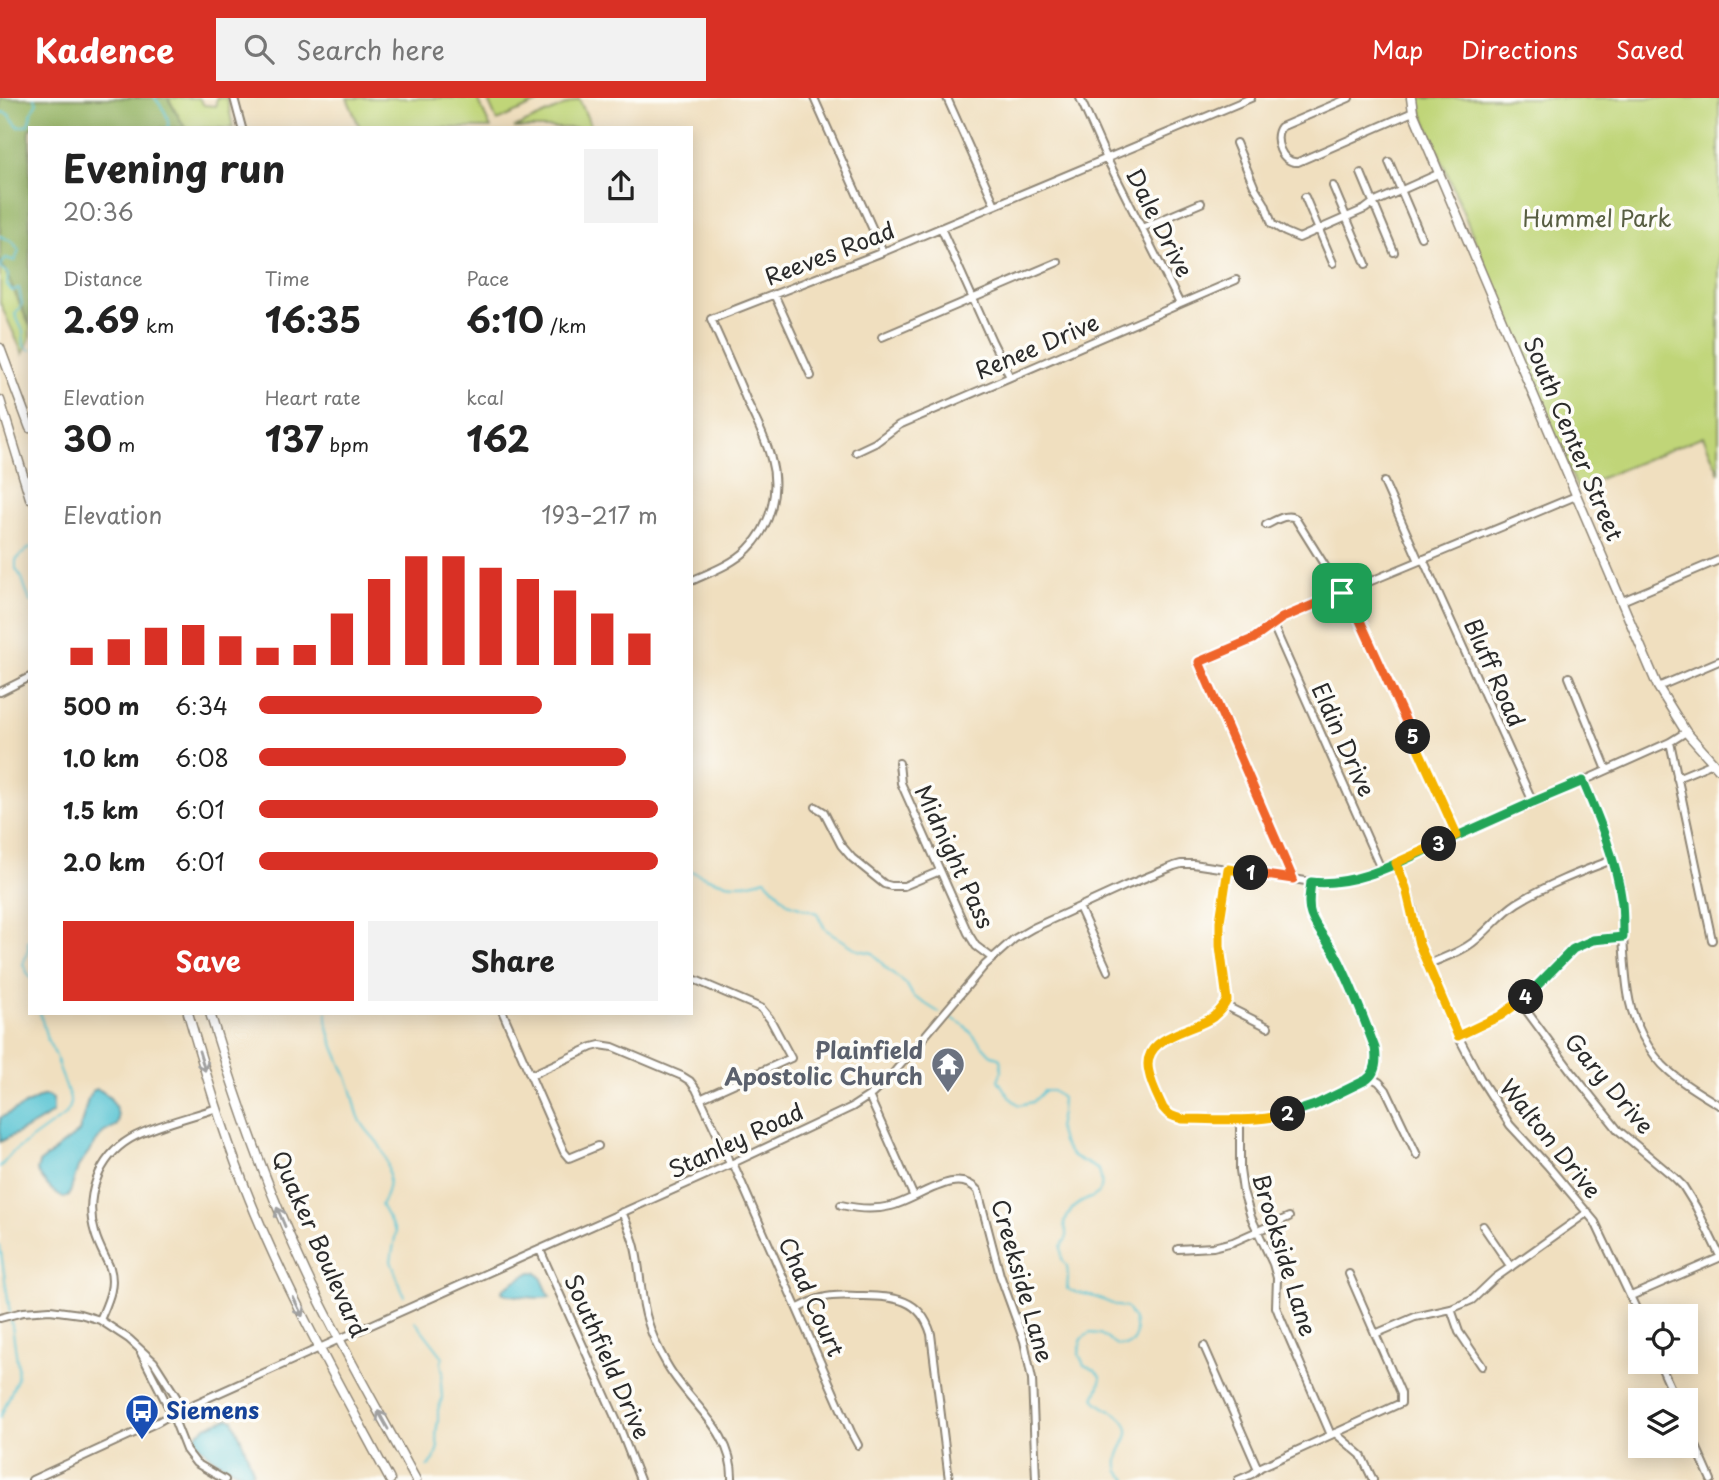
<!DOCTYPE html>
<html lang="en">
<head>
<meta charset="utf-8">
<style>
	body { margin:0; font-family:"Playpen Sans",sans-serif; background:#f2f2f2; color:#222; height:100vh; display:flex; flex-direction:column; font-size:26px; white-space:nowrap }
	* { box-sizing:border-box; margin:0 }
	p { font-size:23px; color:#767676 }
	.icon { flex:none; width:38px; height:38px; fill:none; stroke:currentColor; stroke-width:2; stroke-linecap:round; stroke-linejoin:round }
	.map { position:relative; flex:1; overflow:hidden }
	.sheet { position:absolute; left:28px; top:28px; width:665px; height:889px; display:flex; flex-direction:column; background:#fff; border-radius:0px; box-shadow:0 4px 18px #0003 }
	.sheet>* { flex:none }
	.buttons { position:absolute; left:1628px; top:1206px; display:grid; gap:14px }
	.buttons a { display:grid; place-items:center; width:70px; height:70px; border-radius:0px; background:#fff; box-shadow:0 4px 18px #0003; font-size:35px }
	.pin { position:absolute; display:grid; place-items:center; width:60px; height:60px; color:#fff; margin:-30px; border-radius:14px; box-shadow:0 4px 10px #0006 }
	.km { position:absolute; width:35px; height:35px; margin:-18px; border-radius:50%; background:#222; color:#fff; font-size:19px; line-height:35px; text-align:center }
	.round { display:grid; place-items:center; flex:none; width:74px; height:74px; border-radius:0px; background:#f2f2f2 }
	.summary { display:flex; align-items:center; justify-content:space-between; height:119px; padding:0 35px }
	h1 { font-size:38px; font-weight:700; line-height:52px }
	.metrics { display:grid; grid-template-columns:repeat(3,1fr); gap:10px; height:119px; padding:7px 35px }
	.metrics div { display:grid; align-content:center }
	.metrics b { font-size:35px; font-weight:700 }
	.metrics small { font-size:19px; font-weight:400 }
	.metrics p { font-size:19px }
	.chart { height:196px; padding:14px 35px }
	.chart p { display:flex; justify-content:space-between }
	.chart svg { width:100%; height:126px; margin-top:7px; stroke:#d93025; stroke-width:6 }
	.action { display:flex; gap:14px; margin-top:auto; padding:14px 35px }
	.action a { flex:1; height:80px; border-radius:0px; background:#d93025; color:#fff; font-size:28px; font-weight:700; line-height:80px; text-align:center }
	.action a+a { background:#f2f2f2; color:#222 }
	ul { padding:0 35px; list-style:none; font-size:23px }
	li { display:grid; grid-template-columns:112px 84px 1fr; align-items:center; height:52px }
	li i { height:18px; border-radius:9px; background:#d93025 }
	header { display:flex; align-items:center; gap:42px; box-sizing:border-box; height:98px; padding:0 35px; background:#d93025; color:#fff }
	header strong { font-size:33px }
	nav { display:flex; gap:38px; margin-inline-start:auto; font-size:24px }
	.search { width:490px; height:63px; background:#f2f2f2; display:flex; align-items:center; gap:18px; box-sizing:border-box; padding:0 24px; border-radius:0px; color:#767676; font-size:26px }
	.map>svg:first-child { display:block }
</style>
</head>
<body>
<header>
<strong>Kadence</strong>
<div class="search"><svg class="icon" aria-label="search" viewBox="0 0 24 24"><circle cx="10" cy="10" r="6"/><path d="M15 15l6 6"/></svg>Search here</div>
<nav><a>Map</a><a>Directions</a><a>Saved</a></nav>
</header>
<div class="map">
<svg width="1719" height="1382" viewBox="0 0 1719 1382">
	<rect width="100%" height="100%" fill="#fdfcf7"/>
	<filter id="ink" filterUnits="userSpaceOnUse"><feTurbulence type="fractalNoise" baseFrequency=".0143" numOctaves="2"/><feDisplacementMap in="SourceGraphic" scale="14" xChannelSelector="R" yChannelSelector="G"/><feConvolveMatrix kernelMatrix="1 2 1 2 8 2 1 2 1" color-interpolation-filters="sRGB"/></filter>
	<filter id="wash" filterUnits="userSpaceOnUse"><feTurbulence type="fractalNoise" baseFrequency=".00686" numOctaves="4" result="noise"/><feDisplacementMap in="SourceGraphic" scale="28" xChannelSelector="R" yChannelSelector="G"/><feGaussianBlur stdDeviation="1.57" result="paint"/><feColorMatrix in="noise" values="0 0 0 0 0 0 0 0 0 0 0 0 0 0 0 0 0 1.4 0 .05"/><feComposite in="paint" operator="in"/></filter>
	<g filter="url(#wash)">
		<rect width="100%" height="100%" fill="#f0dfbf"/>
		<path fill="#c0d578" stroke="#768052" stroke-width="2" d="M 168,0 L 199,0 L 204,7 L 216,8 L 216,0 L 227,0 L 233,30 L 185,30 Z
			M 347,0 L 477,0 L 491,30 L 360,30 Z
			M 487,0 L 546,0 L 546,1 L 497,23 Z
			M 1416,0 L 1719,0 L 1719,375 L 1703,338 L 1577,390 Z
			M 579,1 L 592,30 L 514,30 Z
			M 0,159 L 30,228 L 30,240 L 23,256 L 0,205 Z"/>
		<path fill="#98b668" stroke="#62704a" stroke-width="2" d="M 0,0 L 168,0 L 185,30 L 30,30 L 30,228 L 0,162 Z"/>
		<path fill="#59c4d3" stroke="#42787f" stroke-width="2" d="M 97,991 C 111,996 121,1013 117,1027 L 103,1035 L 85,1059 L 78,1069 L 69,1098 L 64,1100 C 52,1095 44,1084 37,1073 L 39,1065 L 79,1034 L 88,1001 L 92,993 Z
			M 42,998 L 48,998 L 53,1001 L 53,1014 C 38,1027 18,1034 0,1044 L 0,1020 Z
			M 531,1174 L 536,1174 L 541,1179 L 550,1199 C 536,1202 519,1198 505,1196 L 502,1194 L 504,1190 Z
			M 229,1320 L 233,1322 L 244,1348 L 253,1373 L 250,1378 C 234,1375 201,1355 195,1339 C 203,1328 216,1325 229,1320 Z"/>
		<g fill="none" stroke-linecap="round" stroke-linejoin="round">
			<path stroke="#59c4d3" stroke-width="2" d="M 155,0 C 162,9 170,18 168,30
				M 0,15 L 2,14 L 8,16 L 19,29 L 28,27 L 33,11 L 37,4 L 34,0
				M 0,138 L 13,144 L 19,152 L 15,163 L 6,160 L 0,169 L 8,176 L 7,187 L 12,193 L 19,190 L 22,206 L 15,216 L 23,233 L 24,248 L 30,252
				M 30,449 L 16,462 L 16,471 L 22,480 L 30,504
				M 691,773 C 718,785 736,791 765,781 L 788,805 L 817,815 L 825,831 L 858,852 L 873,855 L 885,869 L 907,887 L 913,898 L 940,915
				M 30,841 L 28,843 L 28,852 L 23,866 L 30,880
				M 327,915 C 326,940 342,964 350,987 C 354,998 355,1009 359,1019 C 363,1030 371,1036 378,1045 C 391,1064 393,1088 381,1107 L 396,1134 L 391,1163 L 404,1198
				M 946,917 L 964,927 L 990,956 L 1000,961 L 1002,972 L 998,982 L 1009,999 L 1019,1007 L 1033,1004 L 1044,993 L 1053,993 L 1062,1000 L 1061,1015 L 1058,1030 L 1062,1044 L 1071,1057 L 1099,1072 C 1109,1104 1087,1096 1073,1110 C 1070,1113 1067,1120 1064,1125 L 1067,1139 L 1061,1148 L 1062,1161 L 1067,1168 L 1068,1179 L 1067,1191 C 1074,1195 1081,1195 1089,1197 C 1104,1201 1112,1208 1127,1210 L 1134,1222 L 1136,1235 L 1133,1244 L 1125,1248 L 1117,1247 L 1100,1236 L 1090,1235 L 1081,1241 L 1079,1256 L 1084,1267 L 1095,1272 L 1101,1280 L 1098,1291 L 1094,1300 C 1101,1311 1116,1312 1124,1323 C 1136,1338 1118,1348 1118,1363 C 1117,1367 1119,1371 1119,1374 L 1128,1382
				M 0,1069 L 12,1055 L 65,1017 L 70,1009 L 70,1001 L 60,972 L 56,958 L 47,941 L 40,915
				M 0,1148 L 10,1215
				M 415,1223 L 443,1259 L 441,1265 L 443,1274 L 441,1285 L 442,1300 L 438,1312 L 438,1323 L 436,1335 L 438,1349 L 434,1362 L 427,1369
				M 0,1320 L 17,1281 L 18,1269 L 11,1221"/>
		</g>
	</g>
	<g filter="url(#ink)">
		<g fill="none" stroke-linecap="round" stroke-linejoin="round">
			<g stroke="#8e8575" stroke-width="10">
				<path id="minor" d="M 234,0 L 242,30
					M 814,0 L 883,154
					M 947,0 L 995,107
					M 1080,0 L 1107,61 L 1180,206
					M 1349,0 L 1281,29 C 1272,41 1282,66 1298,64 L 1413,14
					M 1236,45 L 1254,88 L 1265,106 L 1272,126 L 1285,134 L 1299,140 L 1365,111 L 1373,105 L 1440,75
					M 1389,64 L 1421,139
					M 1361,75 L 1394,154
					M 1333,88 L 1366,166
					M 1305,99 L 1333,165
					M 941,130 L 992,243 L 1010,279
					M 1142,130 L 1201,105
					M 774,196 L 811,278
					M 882,239 L 1058,164
					M 856,354 L 875,345 L 899,327 L 1236,182
					M 1384,384 L 1419,463
					M 1266,427 C 1275,423 1286,415 1295,420 L 1342,495
					M 1423,461 L 1533,704
					M 691,483 C 711,474 733,466 748,451 C 771,428 780,393 771,361 C 766,340 755,321 746,301 C 735,274 723,248 711,221 L 883,154 L 1251,0
					M 1347,494 L 1457,737
					M 1622,503 L 1719,462
					M 1273,527 L 1381,771
					M 1569,579 L 1607,672
					M 1658,589 L 1719,563
					M 0,594 L 30,579
					M 1670,644 L 1712,842
					M 899,665 L 901,685 L 968,835 L 976,848 L 992,860
					M 1677,680 L 1713,665
					M 1583,683 C 1599,722 1617,763 1622,805 C 1623,815 1622,826 1623,837 C 1624,856 1625,876 1628,895 C 1632,923 1649,956 1670,974 C 1685,987 1702,997 1719,1007
					M 816,709 L 824,714 L 841,747 L 852,760 L 884,786 L 891,788 L 904,788 L 940,773
					M 1396,765 L 1406,790 L 1413,812 L 1416,833 L 1427,867 L 1458,938 L 1480,980 L 1510,1027 L 1548,1068 L 1595,1124 L 1640,1219
					M 1228,771 L 1221,823 L 1220,848 L 1227,902 L 1213,919 L 1157,946 L 1150,955 L 1148,973 L 1163,1010 L 1171,1017 L 1182,1021 L 1240,1022 L 1275,1020 L 1315,1007 L 1351,990 L 1372,977 L 1377,962 L 1375,950 L 1341,866 C 1332,848 1314,833 1310,812 C 1308,803 1310,793 1311,784
					M 1293,781 L 1199,564 L 1253,541 L 1277,523 L 1289,517 L 1576,398
					M 1079,809 L 1108,873
					M 1427,867 C 1442,860 1459,855 1472,845 C 1488,833 1500,816 1517,805 C 1546,787 1580,774 1612,762
					M 691,880 L 761,910 L 770,921 L 791,960 L 700,1001
					M 1520,904 L 1571,973 L 1618,1032 L 1674,1079 L 1683,1088 L 1696,1109 L 1719,1156
					M 1224,907 L 1268,929
					M 503,915 L 564,1054 L 569,1060 L 598,1048
					M 1458,938 C 1480,929 1502,919 1521,904 C 1544,885 1560,852 1590,843 C 1601,839 1612,840 1623,839
					M 531,977 L 592,949 L 600,947 L 613,949 L 682,978 L 690,983 L 696,991 L 726,1055 L 730,1067
					M 1370,979 L 1379,984 L 1386,992 L 1417,1057
					M 869,998 L 914,1099
					M 1240,1022 L 1240,1072 L 1243,1093 L 1251,1119 L 1273,1166 L 1277,1180 L 1276,1209 L 1278,1214 L 1331,1337
					M 733,1065 L 851,1334 L 858,1347
					M 841,1107 C 858,1111 875,1112 891,1108 C 917,1102 957,1067 978,1093 L 1000,1177 L 1024,1243 L 1032,1281 L 1036,1382
					M 622,1114 C 627,1126 632,1137 635,1149 C 641,1174 640,1200 648,1224 C 652,1237 658,1251 665,1263 C 686,1304 734,1331 732,1382
					M 1483,1128 L 1511,1169
					M 1178,1151 L 1213,1149 L 1233,1144 L 1289,1119
					M 540,1152 L 619,1328 L 640,1382
					M 1631,1198 L 1719,1160
					M 797,1211 C 805,1207 813,1202 822,1200 C 835,1196 848,1198 861,1198 C 893,1199 920,1199 931,1236 L 949,1382
					M 1451,1211 L 1459,1234 L 1482,1268
					M 0,1220 L 23,1214 L 50,1212 L 80,1216 L 100,1222 L 129,1241 L 154,1264 L 184,1311
					M 100,1222 C 107,1205 116,1189 110,1170 C 105,1158 98,1147 95,1135 C 84,1100 98,1060 130,1041 C 152,1028 191,1019 217,1010
					M 1375,1236 L 1415,1219 L 1451,1211 L 1472,1202 L 1495,1180 L 1588,1114
					M 1204,1248 L 1258,1371
					M 141,1255 L 172,1316 L 186,1352 L 196,1365 L 225,1382
					M 1659,1264 L 1676,1302
					M 1685,1323 L 1711,1382
					M 1335,1335 L 1361,1357 L 1373,1382
					M 32,1382 L 158,1324 L 172,1316 L 733,1065 L 852,1009 L 872,996 L 891,978 L 985,867 L 1014,841 L 1033,830 L 1125,788 L 1174,768 L 1181,766 L 1193,766 L 1319,785 L 1350,782 L 1396,765 L 1533,704 L 1583,683 L 1670,644 L 1686,634
					M 1238,1382 L 1252,1376 L 1261,1369 L 1401,1305 L 1401,1295 L 1349,1176"/>
			</g>
			<g stroke="#8e8575" stroke-width="11">
				<path id="major" d="M 1411,0 L 1413,14 L 1658,589 L 1686,634 L 1719,671
					M 0,250 L 30,330
					M 0,302 L 30,400
					M 188,915 C 205,973 222,1031 244,1087 C 284,1190 338,1285 390,1382
					M 210,915 C 237,1004 267,1091 306,1175 C 339,1246 379,1313 416,1382"/>
			</g>
			<use href="#minor" stroke="#fff" stroke-width="6"/>
			<use href="#major" stroke="#fff" stroke-width="8"/>
		</g>
		<defs><path id="oneway-shaft" d="M-6 0H5M1.5-3L5.5 0L1.5 3" fill="none" stroke-width="1.6" stroke-linecap="round" stroke-linejoin="round" transform="scale(1.75)"/></defs>
		<g stroke="#a0a0a0">
			<use href="#oneway-shaft" transform="translate(202 963) rotate(73)"/>
			<use href="#oneway-shaft" transform="translate(281 1119) rotate(-113)"/>
			<use href="#oneway-shaft" transform="translate(298 1209) rotate(64)"/>
			<use href="#oneway-shaft" transform="translate(383 1322) rotate(-119)"/>
		</g>
	</g>
	<g fill="none" stroke-linecap="round" stroke-linejoin="round" filter="url(#ink)">
		<g stroke="#fff" stroke-width="14">
			<path id="split-1" d="M 1251,775 L 1293,781 L 1199,564 L 1253,541 L 1282,520 L 1342,495"/>
		</g>
		<g stroke="#fff" stroke-width="14">
			<path id="split-2" d="M 1251,775 L 1228,771 L 1220,823 L 1220,848 L 1227,902 C 1224,908 1218,915 1213,919 C 1192,934 1140,938 1149,974 C 1151,986 1158,999 1163,1010 C 1168,1017 1174,1019 1182,1021 C 1218,1021 1254,1025 1288,1016"/>
		</g>
		<g stroke="#fff" stroke-width="14">
			<path id="split-3" d="M 1288,1016 L 1315,1007 L 1366,982 C 1377,975 1377,962 1375,950 C 1363,919 1352,888 1337,859 C 1329,844 1317,833 1311,817 C 1307,806 1310,795 1311,784 C 1356,789 1399,764 1439,746"/>
		</g>
		<g stroke="#fff" stroke-width="14">
			<path id="split-4" d="M 1439,746 L 1533,704 L 1583,683 C 1599,721 1617,764 1622,805 C 1623,816 1623,828 1623,839 L 1593,842 L 1573,851 L 1526,899"/>
		</g>
		<g stroke="#fff" stroke-width="14">
			<path id="split-5" d="M 1413,639 L 1457,737 L 1396,765 L 1406,790 L 1419,846 L 1458,938 L 1500,918 L 1526,899"/>
		</g>
		<g stroke="#fff" stroke-width="14">
			<path id="split-6" d="M 1342,495 L 1347,494 L 1413,639"/>
		</g>
		<use href="#split-1" stroke="#f0652b" stroke-width="9"/>
		<use href="#split-2" stroke="#f5b400" stroke-width="9"/>
		<use href="#split-3" stroke="#22a559" stroke-width="9"/>
		<use href="#split-4" stroke="#22a559" stroke-width="9"/>
		<use href="#split-5" stroke="#f5b400" stroke-width="9"/>
		<use href="#split-6" stroke="#f0652b" stroke-width="9"/>
	</g>
	<defs>
		<g id="temple-pin" transform="scale(1.75)"><path d="M0 17L-7.5 6A9.5 9.5 0 1 1 7.5 6Z" fill="#6b7280" stroke="#fdfcf7"/><path d="M0-6L5-2H3V0L6.5 2.5H4V6H1.5V3h-3V6H-4V2.5H-6.5L-3 0V-2H-5Z" fill="#fff"/></g>
		<g id="bus-pin" transform="scale(1.75)"><path d="M0 17L-7.5 6A9.5 9.5 0 1 1 7.5 6Z" fill="#1a4fb4" stroke="#fdfcf7"/><path d="M-5-6H5V4H4V6H2V4H-2V6H-4V4H-5ZM-3.5-4V0h7V-4ZM-3.5 1.2v1.5H-2V1.2ZM2 1.2v1.5H3.5V1.2Z" fill="#fff"/></g>
	</defs>
	<g fill-rule="evenodd">
		<use href="#temple-pin" x="948" y="966"/>
		<use href="#bus-pin" x="142" y="1313"/>
	</g>
	<g text-anchor="middle" stroke-width="7" stroke-linejoin="round" paint-order="stroke">
		<g font-size="23" fill="#585e42" stroke="#fdfcf7">
			<text x="1597" y="129">Hummel Park</text>
		</g>
		<g font-size="23" fill="#2b2b2b" stroke="#fdfcf7">
			<text transform="translate(1159 125) rotate(63)" y="8">Dale Drive</text>
			<text transform="translate(830 156) rotate(-21)" y="8">Reeves Road</text>
			<text transform="translate(1037 249) rotate(-23)" y="8">Renee Drive</text>
			<text transform="translate(1573 341) rotate(67)" y="8">South Center Street</text>
			<text transform="translate(1494 575) rotate(66)" y="8">Bluff Road</text>
			<text transform="translate(1343 642) rotate(66)" y="8">Eldin Drive</text>
			<text transform="translate(954 759) rotate(65)" y="8">Midnight Pass</text>
			<text transform="translate(1609 986) rotate(50)" y="8">Gary Drive</text>
			<text transform="translate(1550 1041) rotate(51)" y="8">Walton Drive</text>
			<text transform="translate(736 1043) rotate(-25)" y="8">Stanley Road</text>
			<text transform="translate(319 1146) rotate(66)" y="8">Quaker Boulevard</text>
			<text transform="translate(1284 1157) rotate(73)" y="8">Brookside Lane</text>
			<text transform="translate(1022 1183) rotate(74)" y="8">Creekside Lane</text>
			<text transform="translate(811 1199) rotate(66)" y="8">Chad Court</text>
			<text transform="translate(607 1259) rotate(66)" y="8">Southfield Drive</text>
		</g>
		<g font-size="23" font-weight="bold" fill="#5b616d" stroke="#fdfcf7" text-anchor="end">
			<text x="923" y="961">Plainfield<tspan x="923" dy="26">Apostolic Church</tspan></text>
		</g>
		<g font-size="23" font-weight="bold" fill="#164399" stroke="#fdfcf7" text-anchor="start">
			<text x="166" y="1321">Siemens</text>
		</g>
	</g>
</svg>
<div class="buttons">
<a><svg class="icon" aria-label="locate" viewBox="0 0 24 24"><circle cx="12" cy="12" r="6"/><path d="M12 2v4M12 18v4M2 12h4M18 12h4"/></svg></a>
<a><svg class="icon" aria-label="layers" viewBox="0 0 24 24"><path d="M12 4l9 5-9 5-9-5zM3 14l9 5 9-5"/></svg></a>
</div>
<div class="pin" style="left:1342px;top:495px;background:#1e9e55"><svg class="icon" aria-label="arrive" viewBox="0 0 24 24"><path d="M6 21V4h12l-3 4 3 4H6"/></svg></div>
<b class="km" style="left:1251px;top:775px">1</b>
<b class="km" style="left:1288px;top:1016px">2</b>
<b class="km" style="left:1439px;top:746px">3</b>
<b class="km" style="left:1526px;top:899px">4</b>
<b class="km" style="left:1413px;top:639px">5</b>
<section class="sheet">
<div class="summary"><div><h1>Evening run</h1><p>20:36</p></div><a class="round"><svg class="icon" aria-label="share" viewBox="0 0 24 24"><path d="M12 15V3M7 8l5-5 5 5M5 13v7h14v-7"/></svg></a></div>
<div class="metrics">
<div><p>Distance</p><b>2.69<small> km</small></b></div>
<div><p>Time</p><b>16:35</b></div>
<div><p>Pace</p><b>6:10<small> /km</small></b></div>
</div>
<div class="metrics">
<div><p>Elevation</p><b>30<small> m</small></b></div>
<div><p>Heart rate</p><b>137<small> bpm</small></b></div>
<div><p>kcal</p><b>162</b></div>
</div>
<div class="chart"><p><span>Elevation</span>193–217 m</p>
<svg viewBox="0 0 160 44" preserveAspectRatio="none"><path d="M5 44V38M15 44V35M25 44V31M35 44V30M45 44V34M55 44V38M65 44V37M75 44V26M85 44V14M95 44V6M105 44V6M115 44V10M125 44V14M135 44V18M145 44V26M155 44V33"/></svg>
</div>
<ul>
<li><b>500 m</b>6:34<i style="width:71%"></i></li>
<li><b>1.0 km</b>6:08<i style="width:92%"></i></li>
<li><b>1.5 km</b>6:01<i style="width:100%"></i></li>
<li><b>2.0 km</b>6:01<i style="width:100%"></i></li>
</ul>
<div class="action"><a>Save</a><a>Share</a></div>
</section>
</div>
</body>
</html>
